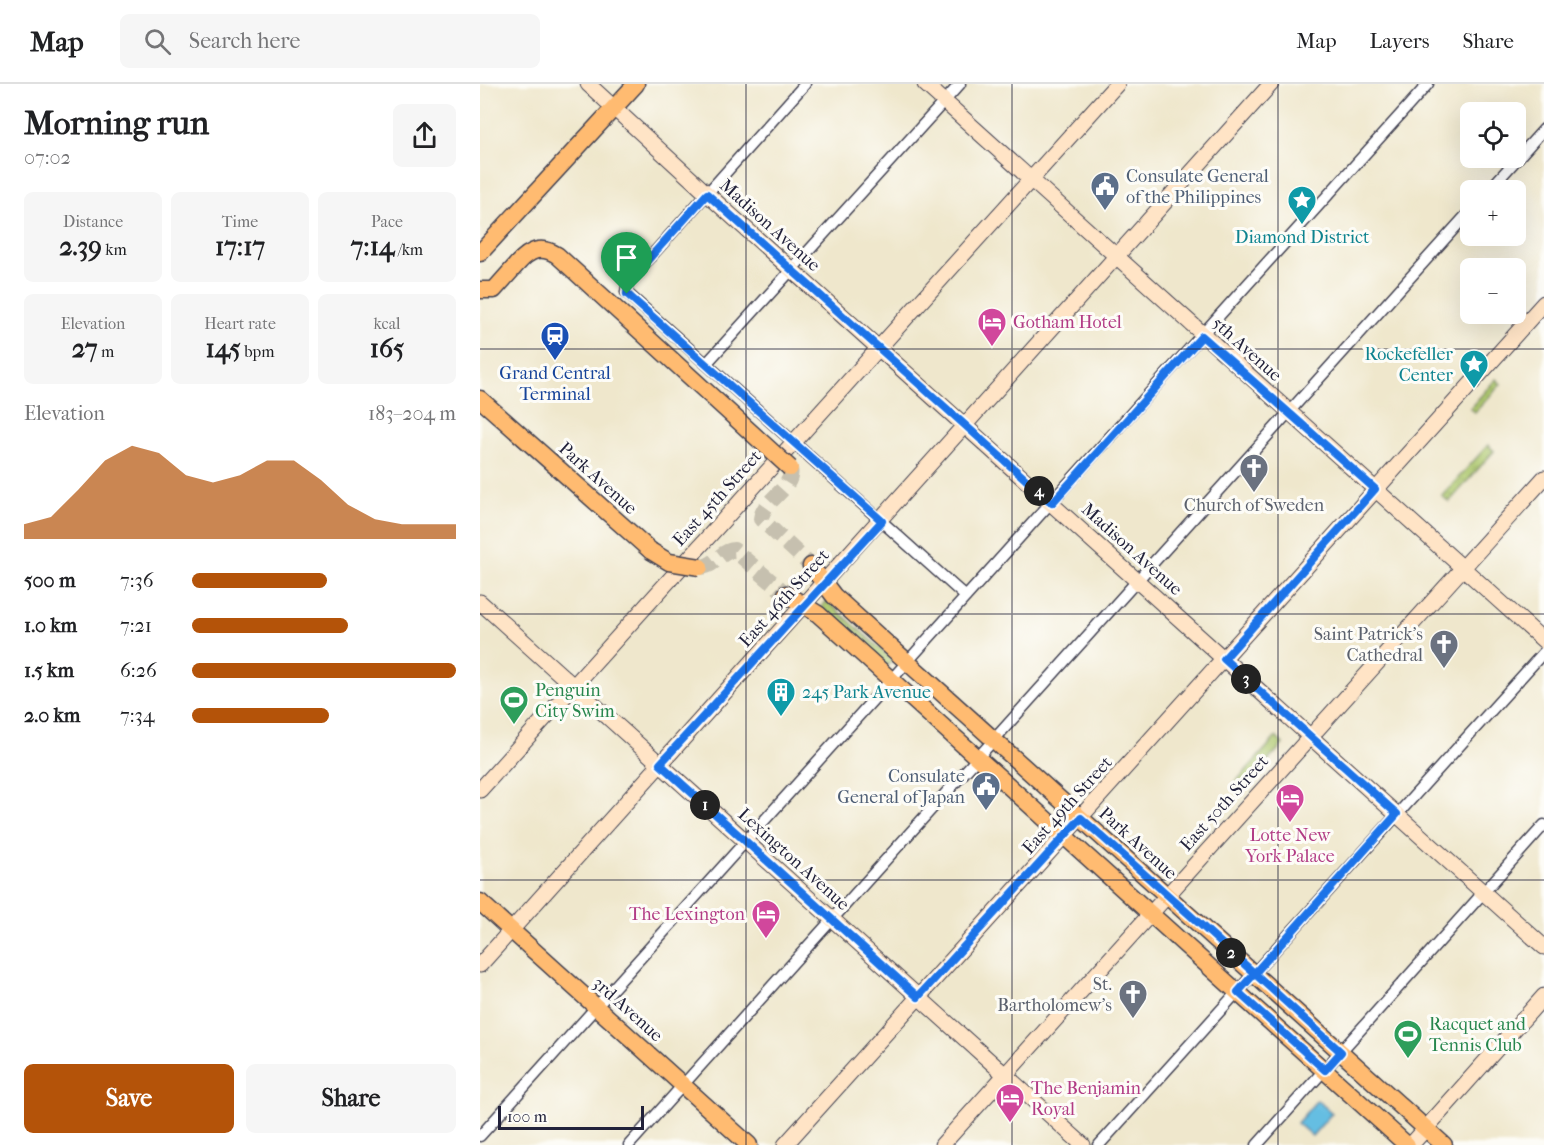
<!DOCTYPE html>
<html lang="en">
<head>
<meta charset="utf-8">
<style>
	body { margin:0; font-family:"IM FELL French Canon",serif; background:#f6f6f6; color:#202124; height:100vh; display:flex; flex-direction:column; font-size:22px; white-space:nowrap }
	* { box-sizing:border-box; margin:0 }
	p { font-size:20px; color:#757577 }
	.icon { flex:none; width:33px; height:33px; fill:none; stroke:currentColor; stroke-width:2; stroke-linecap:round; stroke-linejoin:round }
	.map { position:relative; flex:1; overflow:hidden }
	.side { display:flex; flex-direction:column; background:#fff; width:480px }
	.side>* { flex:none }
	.fabs { position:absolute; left:980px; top:18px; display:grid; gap:12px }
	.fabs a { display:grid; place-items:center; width:66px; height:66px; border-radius:9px; background:#fff; box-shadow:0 6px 24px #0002; font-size:30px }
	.scale { position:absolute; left:18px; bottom:15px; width:146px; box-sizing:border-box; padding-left:6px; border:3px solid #22223b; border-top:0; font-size:16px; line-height:21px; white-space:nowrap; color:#22223b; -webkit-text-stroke:4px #fdfcf7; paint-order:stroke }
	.pin { position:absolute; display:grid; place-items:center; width:51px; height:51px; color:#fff; margin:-62px -26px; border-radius:50% 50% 50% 0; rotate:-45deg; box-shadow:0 0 6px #0007 }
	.pin .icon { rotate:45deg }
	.km { position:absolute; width:30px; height:30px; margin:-15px; border-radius:50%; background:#222; color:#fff; font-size:16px; line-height:30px; text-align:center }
	.round { display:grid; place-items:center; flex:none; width:63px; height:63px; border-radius:9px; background:#f6f6f6 }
	.headline { display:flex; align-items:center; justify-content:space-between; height:102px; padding:0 24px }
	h1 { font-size:33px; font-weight:700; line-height:45px }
	.metrics { display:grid; grid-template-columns:repeat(3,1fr); gap:9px; height:102px; padding:6px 24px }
	.metrics div { display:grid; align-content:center; border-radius:9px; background:#f6f6f6; text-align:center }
	.metrics b { font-size:26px; font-weight:700 }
	.metrics small { font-size:16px; font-weight:400 }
	.metrics p { font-size:16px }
	.chart { height:168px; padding:12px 24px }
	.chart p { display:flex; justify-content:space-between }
	.chart svg { width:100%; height:108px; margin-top:6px; fill:#b45309; opacity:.7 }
	.primary-button { display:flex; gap:12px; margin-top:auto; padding:12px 24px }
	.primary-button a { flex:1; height:69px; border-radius:9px; background:#b45309; color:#fff; font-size:24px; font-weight:700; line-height:69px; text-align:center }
	.primary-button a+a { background:#f6f6f6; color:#202124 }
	ul { padding:0 24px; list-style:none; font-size:20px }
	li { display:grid; grid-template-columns:96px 72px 1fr; align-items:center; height:45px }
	li i { height:15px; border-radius:8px; background:#b45309 }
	header { display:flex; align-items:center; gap:36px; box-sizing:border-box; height:84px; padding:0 30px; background:#fff; border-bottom:2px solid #e0e0e0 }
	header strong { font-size:28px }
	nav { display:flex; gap:33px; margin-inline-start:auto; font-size:21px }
	.search { width:420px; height:54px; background:#f6f6f6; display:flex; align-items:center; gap:15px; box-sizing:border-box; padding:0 21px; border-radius:9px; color:#757577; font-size:22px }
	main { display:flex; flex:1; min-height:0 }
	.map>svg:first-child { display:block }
</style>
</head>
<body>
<header>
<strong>Map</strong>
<div class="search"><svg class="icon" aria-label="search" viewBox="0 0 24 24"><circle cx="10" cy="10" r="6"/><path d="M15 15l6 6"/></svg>Search here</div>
<nav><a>Map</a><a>Layers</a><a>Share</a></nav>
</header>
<main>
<section class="side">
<div class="headline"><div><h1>Morning run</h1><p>07:02</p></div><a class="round"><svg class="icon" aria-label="share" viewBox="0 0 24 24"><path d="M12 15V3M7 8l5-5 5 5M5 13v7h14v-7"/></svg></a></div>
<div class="metrics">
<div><p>Distance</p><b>2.39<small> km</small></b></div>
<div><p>Time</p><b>17:17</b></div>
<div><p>Pace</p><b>7:14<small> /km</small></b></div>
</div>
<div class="metrics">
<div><p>Elevation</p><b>27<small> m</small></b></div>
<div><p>Heart rate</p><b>145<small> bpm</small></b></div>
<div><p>kcal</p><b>165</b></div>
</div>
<div class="chart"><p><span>Elevation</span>183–204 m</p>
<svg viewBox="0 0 160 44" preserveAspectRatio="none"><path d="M0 44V38L10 35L20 24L30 12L40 6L50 9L60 18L70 21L80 18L90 12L100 12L110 20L120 30L130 36L140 38L150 38L160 38V44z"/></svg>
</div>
<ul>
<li><b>500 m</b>7:36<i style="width:51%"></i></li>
<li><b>1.0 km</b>7:21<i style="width:59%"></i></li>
<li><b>1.5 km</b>6:26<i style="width:100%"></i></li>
<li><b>2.0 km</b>7:34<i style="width:52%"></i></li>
</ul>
<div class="primary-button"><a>Save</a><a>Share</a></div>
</section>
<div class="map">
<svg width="1064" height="1061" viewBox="0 0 1064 1061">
	<defs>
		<pattern id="grass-dots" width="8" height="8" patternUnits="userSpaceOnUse" patternTransform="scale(1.5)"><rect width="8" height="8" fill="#afc96f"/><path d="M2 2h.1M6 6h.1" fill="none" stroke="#96ac61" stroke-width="1.8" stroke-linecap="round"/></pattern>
		<pattern id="park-crowns" width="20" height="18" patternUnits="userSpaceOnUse" patternTransform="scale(1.5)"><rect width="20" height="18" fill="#afc96f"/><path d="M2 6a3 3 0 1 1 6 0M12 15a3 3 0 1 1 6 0" fill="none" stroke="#96ac61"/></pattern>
	</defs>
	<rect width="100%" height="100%" fill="#fdfcf7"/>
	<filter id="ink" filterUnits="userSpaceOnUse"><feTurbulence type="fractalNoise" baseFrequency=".0167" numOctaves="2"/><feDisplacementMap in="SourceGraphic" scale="12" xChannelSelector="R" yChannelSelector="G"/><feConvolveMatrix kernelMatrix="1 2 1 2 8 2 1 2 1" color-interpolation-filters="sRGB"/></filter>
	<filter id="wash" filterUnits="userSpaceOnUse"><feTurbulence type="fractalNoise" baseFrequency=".008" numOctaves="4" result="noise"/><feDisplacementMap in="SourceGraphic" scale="24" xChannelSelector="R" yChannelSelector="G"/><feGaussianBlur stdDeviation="1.35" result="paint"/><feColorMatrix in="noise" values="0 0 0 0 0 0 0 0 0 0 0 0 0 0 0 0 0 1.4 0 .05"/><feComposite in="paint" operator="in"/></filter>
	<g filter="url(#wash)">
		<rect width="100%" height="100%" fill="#efe7cc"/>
		<path fill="url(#grass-dots)" stroke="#687655" stroke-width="1.5" d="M 1016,295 L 1021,300 L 995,328 L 990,324 Z"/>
		<path fill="url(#park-crowns)" stroke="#687655" stroke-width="1.5" d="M 1008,361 L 1014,367 L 969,418 L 962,412 Z
			M 796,653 L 803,660 L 761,707 L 754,700 Z"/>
		<path fill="#afc96f" stroke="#687655" stroke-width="1.5" d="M 347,517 L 413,576 L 407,582 L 341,523 Z"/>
		<path fill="#65bee2" stroke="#44708e" stroke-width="1.5" d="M 837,1016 L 852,1029 L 832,1052 L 817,1039 Z"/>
	</g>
	<g filter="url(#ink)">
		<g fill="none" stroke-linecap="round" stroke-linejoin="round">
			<path stroke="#c6c0af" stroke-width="16" stroke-dasharray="16 8" stroke-linecap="butt" d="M 310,384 C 315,405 283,415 281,435 L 331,482
				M 220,483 C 235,483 240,467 254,466 L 306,510"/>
			<g stroke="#414051" stroke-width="13">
				<path id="minor" d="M 325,0 L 148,198 L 146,208 L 486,513
					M 1009,106 L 1064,45
					M 226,280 L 480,0
					M 0,1052 L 948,0
					M 149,1061 L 990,127
					M 619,1061 L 1064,568
					M 777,1061 L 1064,741"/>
			</g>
			<g stroke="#414051" stroke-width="17">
				<path id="secondary" d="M 108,0 L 235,117 L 1064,863
					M 445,0 L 1064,557
					M 0,518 L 603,1061
					M 0,706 L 637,0
					M 0,881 L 791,0
					M 305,1061 L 1064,219
					M 462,1061 L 1064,394
					M 931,1061 L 1064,912"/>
			</g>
			<g stroke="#414051" stroke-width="19">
				<path id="primary" d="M 0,169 L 156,0
					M 0,206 L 14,206 L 38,179
					M 0,315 L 171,467
					M 331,482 L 354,512 L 964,1061
					M 306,510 L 338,530 L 927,1061
					M 0,818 L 269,1061"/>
			</g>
			<use href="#minor" stroke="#fff" stroke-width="10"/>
			<use href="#secondary" stroke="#ffe4c6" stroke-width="15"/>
			<use href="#primary" stroke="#ffbb71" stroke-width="16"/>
			<g stroke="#414051" stroke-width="19" stroke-linecap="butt">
				<path id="primary-bridge" d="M 38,179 C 50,166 61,161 77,171 L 310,384
					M 171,467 L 189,478 L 220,483"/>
			</g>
			<use href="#primary-bridge" stroke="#ffbb71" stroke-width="16"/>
		</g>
	</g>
	<g fill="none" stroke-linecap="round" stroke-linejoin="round" filter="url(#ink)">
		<g stroke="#fff" stroke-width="12">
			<path id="route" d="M 147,210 L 402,437 L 180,680 L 438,913 L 601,734 C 689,811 775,890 861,968 L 845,986 L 758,908 L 774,890 L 917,730 L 744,575 L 895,405 L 722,252 L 572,419 L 227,110 L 148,198 L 147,210"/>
		</g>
		<use href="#route" stroke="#1a73e8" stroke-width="8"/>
	</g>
	<path fill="none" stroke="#22223b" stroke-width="1.5" stroke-opacity="0.55" d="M 266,0 L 266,1061M 532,0 L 532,1061M 798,0 L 798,1061M 0,265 L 1064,265M 0,530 L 1064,530M 0,796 L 1064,796"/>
	<defs>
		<g id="civic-pin" transform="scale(1.5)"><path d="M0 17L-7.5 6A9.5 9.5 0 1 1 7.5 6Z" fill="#5c6f8a" stroke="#fdfcf7"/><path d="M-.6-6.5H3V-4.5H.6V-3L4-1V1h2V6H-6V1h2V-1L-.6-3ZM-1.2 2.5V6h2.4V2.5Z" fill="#fff"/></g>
		<g id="sight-pin" transform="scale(1.5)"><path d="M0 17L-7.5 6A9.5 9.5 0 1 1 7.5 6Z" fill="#0f9aa8" stroke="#fdfcf7"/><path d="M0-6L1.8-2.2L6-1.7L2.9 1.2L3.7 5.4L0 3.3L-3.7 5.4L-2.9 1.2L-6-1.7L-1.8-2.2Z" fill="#fff"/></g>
		<g id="hotel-pin" transform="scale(1.5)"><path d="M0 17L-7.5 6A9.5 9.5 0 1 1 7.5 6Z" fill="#d1479c" stroke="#fdfcf7"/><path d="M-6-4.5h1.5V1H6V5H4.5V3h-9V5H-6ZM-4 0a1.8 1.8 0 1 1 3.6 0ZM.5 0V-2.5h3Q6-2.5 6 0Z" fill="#fff"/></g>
		<g id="station-pin" transform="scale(1.5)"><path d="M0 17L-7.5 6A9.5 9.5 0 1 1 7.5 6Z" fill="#1a4fb4" stroke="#fdfcf7"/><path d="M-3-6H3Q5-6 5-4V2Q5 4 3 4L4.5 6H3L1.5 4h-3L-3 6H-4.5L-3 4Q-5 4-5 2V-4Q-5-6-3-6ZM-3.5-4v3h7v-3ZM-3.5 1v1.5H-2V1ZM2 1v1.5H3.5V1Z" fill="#fff"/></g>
		<g id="church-pin" transform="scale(1.5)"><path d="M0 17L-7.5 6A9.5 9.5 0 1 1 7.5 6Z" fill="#6b7280" stroke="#fdfcf7"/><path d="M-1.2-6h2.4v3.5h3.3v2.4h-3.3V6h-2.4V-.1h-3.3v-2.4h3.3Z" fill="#fff"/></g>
		<g id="building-pin" transform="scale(1.5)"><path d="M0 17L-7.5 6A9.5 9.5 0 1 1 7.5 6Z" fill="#0f9aa8" stroke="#fdfcf7"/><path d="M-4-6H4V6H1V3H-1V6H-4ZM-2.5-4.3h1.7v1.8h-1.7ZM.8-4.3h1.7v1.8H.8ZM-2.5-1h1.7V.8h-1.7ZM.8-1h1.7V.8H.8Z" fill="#fff"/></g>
		<g id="stadium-pin" transform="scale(1.5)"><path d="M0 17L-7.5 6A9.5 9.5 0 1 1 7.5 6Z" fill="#2e9e5b" stroke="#fdfcf7"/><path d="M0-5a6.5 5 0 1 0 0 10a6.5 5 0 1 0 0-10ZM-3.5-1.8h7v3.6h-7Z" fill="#fff"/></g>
	</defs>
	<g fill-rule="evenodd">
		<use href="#civic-pin" x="625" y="102"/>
		<use href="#sight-pin" x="822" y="116"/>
		<use href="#hotel-pin" x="512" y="238"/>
		<use href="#station-pin" x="75" y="252"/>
		<use href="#sight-pin" x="994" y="280"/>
		<use href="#church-pin" x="774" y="384"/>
		<use href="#church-pin" x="964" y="560"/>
		<use href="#building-pin" x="301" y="608"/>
		<use href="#stadium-pin" x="34" y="616"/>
		<use href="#civic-pin" x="506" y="702"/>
		<use href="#hotel-pin" x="810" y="714"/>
		<use href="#hotel-pin" x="286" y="830"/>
		<use href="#church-pin" x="653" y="910"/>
		<use href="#stadium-pin" x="928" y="950"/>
		<use href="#hotel-pin" x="530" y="1014"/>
	</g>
	<g text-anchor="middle" stroke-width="6" stroke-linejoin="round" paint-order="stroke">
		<g font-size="18" fill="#4e5e75" stroke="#fdfcf7" text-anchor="start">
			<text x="646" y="98">Consulate General<tspan x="646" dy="21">of the Philippines</tspan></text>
			<text x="485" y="698" text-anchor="end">Consulate<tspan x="485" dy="21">General of Japan</tspan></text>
		</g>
		<g font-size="18" fill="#22223b" stroke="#fdfcf7">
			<text transform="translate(290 141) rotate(42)" y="6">Madison Avenue</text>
			<text transform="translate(767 265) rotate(42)" y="6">5th Avenue</text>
			<text transform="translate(118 394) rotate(42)" y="6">Park Avenue</text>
			<text transform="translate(237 414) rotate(-48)" y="6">East 45th Street</text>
			<text transform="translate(652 465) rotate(42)" y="6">Madison Avenue</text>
			<text transform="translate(304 514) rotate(-48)" y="6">East 46th Street</text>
			<text transform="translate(744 719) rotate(-48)" y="6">East 50th Street</text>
			<text transform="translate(587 721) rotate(-48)" y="6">East 49th Street</text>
			<text transform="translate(658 759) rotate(42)" y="6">Park Avenue</text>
			<text transform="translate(314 775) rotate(42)" y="6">Lexington Avenue</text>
			<text transform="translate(148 925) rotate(42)" y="6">3rd Avenue</text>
		</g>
		<g font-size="18" fill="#0d838f" stroke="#fdfcf7">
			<text x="822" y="159">Diamond District</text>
			<text x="973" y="276" text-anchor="end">Rockefeller<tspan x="973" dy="21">Center</tspan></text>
			<text x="322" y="614" text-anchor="start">245 Park Avenue</text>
		</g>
		<g font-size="18" fill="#b23c85" stroke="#fdfcf7" text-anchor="start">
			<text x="533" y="244">Gotham Hotel</text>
			<text x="810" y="757" text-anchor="middle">Lotte New<tspan x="810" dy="21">York Palace</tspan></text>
			<text x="265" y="836" text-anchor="end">The Lexington</text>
			<text x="551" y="1010">The Benjamin<tspan x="551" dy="21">Royal</tspan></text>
		</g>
		<g font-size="18" fill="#164399" stroke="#fdfcf7">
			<text x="75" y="295">Grand Central<tspan x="75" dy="21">Terminal</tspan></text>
		</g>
		<g font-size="18" fill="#5b616d" stroke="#fdfcf7" text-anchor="end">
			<text x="774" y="427" text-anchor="middle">Church of Sweden</text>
			<text x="943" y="556">Saint Patrick’s<tspan x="943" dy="21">Cathedral</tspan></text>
			<text x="632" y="906">St.<tspan x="632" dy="21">Bartholomew's</tspan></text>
		</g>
		<g font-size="18" fill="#27864d" stroke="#fdfcf7" text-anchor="start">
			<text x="55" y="612">Penguin<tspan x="55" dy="21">City Swim</tspan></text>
			<text x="949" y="946">Racquet and<tspan x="949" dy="21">Tennis Club</tspan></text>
		</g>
	</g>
</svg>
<div class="fabs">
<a><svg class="icon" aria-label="locate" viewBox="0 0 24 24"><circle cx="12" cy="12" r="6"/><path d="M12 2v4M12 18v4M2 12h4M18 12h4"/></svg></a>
<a>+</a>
<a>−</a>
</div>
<div class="scale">100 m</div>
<div class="pin" style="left:147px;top:210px;background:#1e9e55"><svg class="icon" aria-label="arrive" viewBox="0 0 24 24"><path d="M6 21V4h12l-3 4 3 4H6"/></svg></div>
<b class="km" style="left:225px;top:721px">1</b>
<b class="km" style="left:751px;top:869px">2</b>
<b class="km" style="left:766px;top:595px">3</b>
<b class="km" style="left:559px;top:407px">4</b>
</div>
</main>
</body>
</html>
